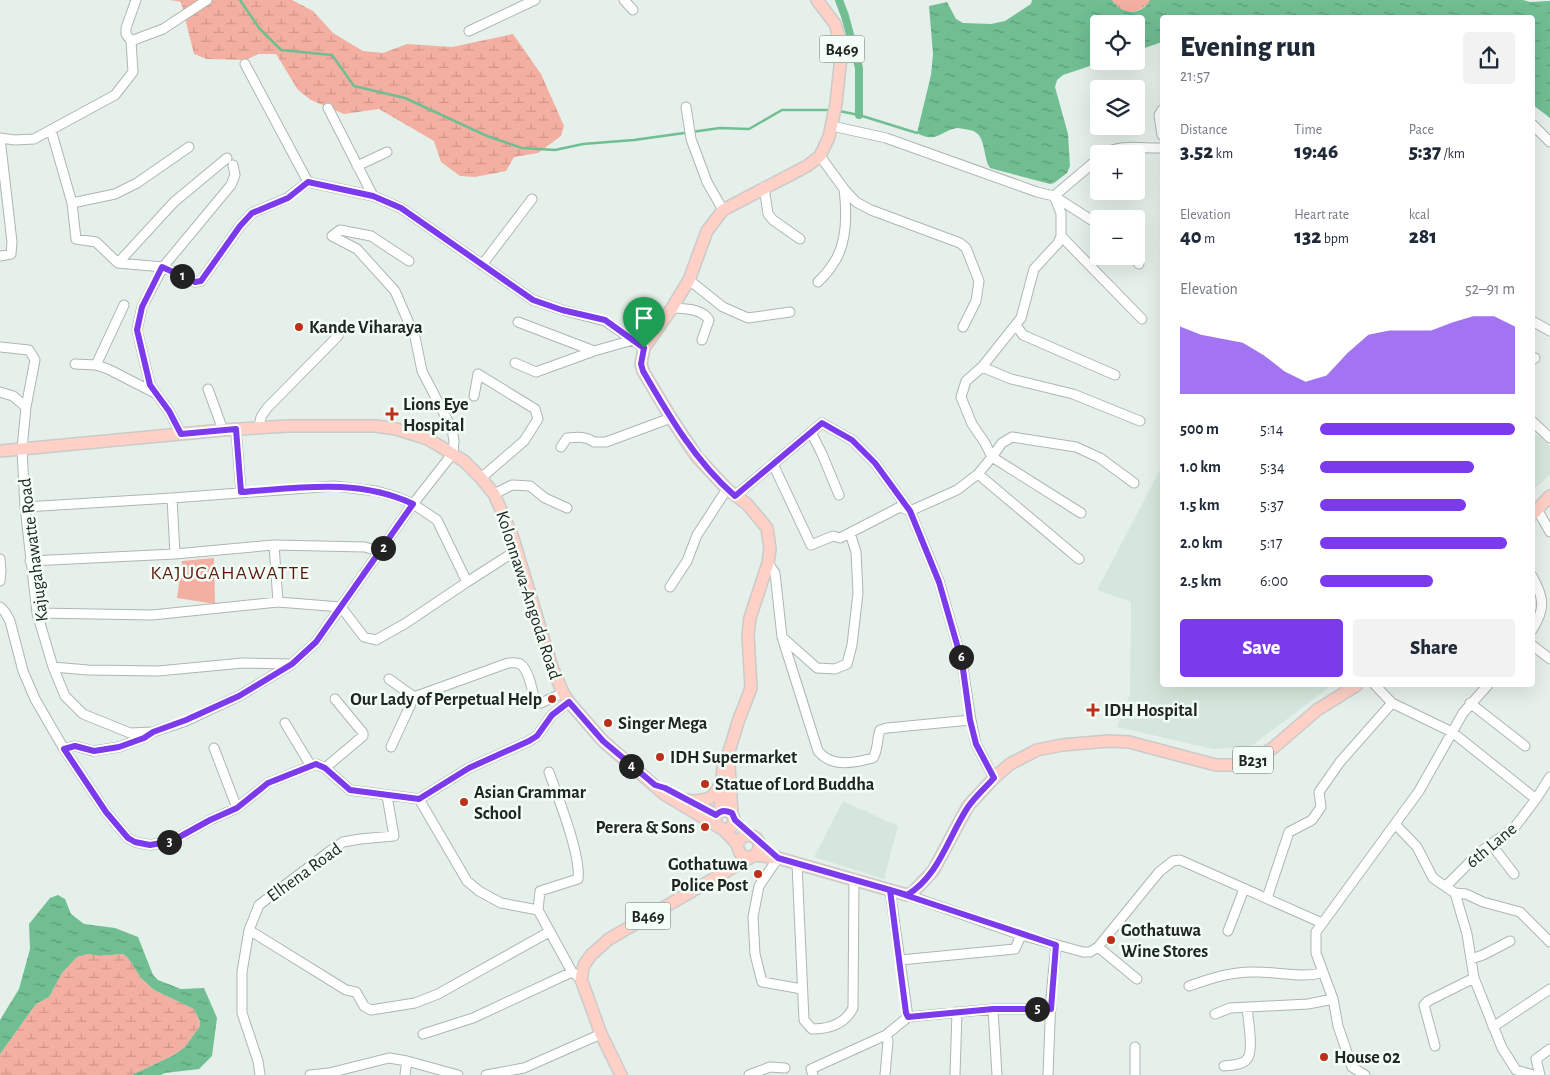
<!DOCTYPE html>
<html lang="en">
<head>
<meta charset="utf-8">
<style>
	body { margin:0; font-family:"Alegreya Sans",sans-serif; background:#f2f2f3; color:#1f2937; height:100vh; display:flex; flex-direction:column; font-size:19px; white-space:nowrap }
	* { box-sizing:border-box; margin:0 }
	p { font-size:16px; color:#747a83 }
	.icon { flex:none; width:28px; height:28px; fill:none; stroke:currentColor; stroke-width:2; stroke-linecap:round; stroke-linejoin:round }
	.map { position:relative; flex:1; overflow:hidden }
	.sheet { position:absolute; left:1160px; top:15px; width:375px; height:672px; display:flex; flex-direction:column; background:#fff; border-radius:5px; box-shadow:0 5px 20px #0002 }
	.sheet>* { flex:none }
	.buttons { position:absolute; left:1090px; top:15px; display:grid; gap:10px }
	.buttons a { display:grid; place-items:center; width:55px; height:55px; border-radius:5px; background:#fff; box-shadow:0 5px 20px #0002; font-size:25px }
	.pin { position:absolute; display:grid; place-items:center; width:42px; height:42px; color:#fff; margin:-51px -21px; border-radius:50% 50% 50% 0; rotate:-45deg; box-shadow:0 0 5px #0007 }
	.pin .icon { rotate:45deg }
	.km { position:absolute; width:25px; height:25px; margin:-12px; border-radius:50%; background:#222; color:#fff; font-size:14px; line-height:25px; text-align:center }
	.round { display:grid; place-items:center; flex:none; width:52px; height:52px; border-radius:5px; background:#f2f2f3 }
	.summary { display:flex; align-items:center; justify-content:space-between; height:85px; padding:0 20px }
	h1 { font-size:28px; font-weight:800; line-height:38px }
	.figures { display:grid; grid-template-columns:repeat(3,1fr); gap:8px; height:85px; padding:5px 20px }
	.figures div { display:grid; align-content:center }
	.figures b { font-size:21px; font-weight:800 }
	.figures small { font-size:14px; font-weight:400 }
	.figures p { font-size:14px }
	.chart { height:140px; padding:10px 20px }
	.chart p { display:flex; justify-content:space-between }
	.chart svg { width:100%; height:90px; margin-top:5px; fill:#7c3aed; opacity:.7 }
	.button { display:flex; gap:10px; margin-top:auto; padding:10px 20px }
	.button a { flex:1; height:58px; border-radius:5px; background:#7c3aed; color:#fff; font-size:20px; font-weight:800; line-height:58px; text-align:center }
	.button a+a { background:#f2f2f3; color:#1f2937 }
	ul { padding:0 20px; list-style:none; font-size:16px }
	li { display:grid; grid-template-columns:80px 60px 1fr; align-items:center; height:38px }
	li i { height:12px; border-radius:6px; background:#7c3aed }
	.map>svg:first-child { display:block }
</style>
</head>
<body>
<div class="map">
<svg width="1550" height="1075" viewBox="0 0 1550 1075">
	<defs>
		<pattern id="grass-tufts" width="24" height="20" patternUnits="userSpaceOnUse" patternTransform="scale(1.25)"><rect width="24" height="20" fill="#f3afa1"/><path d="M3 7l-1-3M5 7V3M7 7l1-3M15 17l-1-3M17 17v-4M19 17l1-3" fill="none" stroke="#d0968a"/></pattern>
		<pattern id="wetland-marsh" width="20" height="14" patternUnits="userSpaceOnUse" patternTransform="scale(1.25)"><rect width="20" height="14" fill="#f3afa1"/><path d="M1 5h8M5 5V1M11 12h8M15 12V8" fill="none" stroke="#d0968a"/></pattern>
		<pattern id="water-ripples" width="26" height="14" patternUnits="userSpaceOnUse" patternTransform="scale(1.25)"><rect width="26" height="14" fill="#71be93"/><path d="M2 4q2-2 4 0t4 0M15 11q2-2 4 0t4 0" fill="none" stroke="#5c9a78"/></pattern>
	</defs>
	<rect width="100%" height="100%" fill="#e6f0ea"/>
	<path fill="#d5e7dc" d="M 1533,434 L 1539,436 L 1550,447 L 1550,475 L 1533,490 Z
		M 1162,466 L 1162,685 L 1332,685 L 1250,747 L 1213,749 L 1117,727 L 1130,694 L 1131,602 L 1097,590 Z
		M 843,801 L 898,826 L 884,879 L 814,857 Z"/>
	<path fill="url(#grass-tufts)" d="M 1112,0 L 1150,0 L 1150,1 C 1139,15 1121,16 1112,0 Z"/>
	<path fill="url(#wetland-marsh)" d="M 170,0 L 292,0 L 313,11 L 333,33 L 363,51 L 383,53 L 407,44 L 452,47 L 513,34 L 541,74 L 564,126 L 561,136 L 538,153 L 514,157 L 506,171 L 475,177 L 460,176 L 441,162 L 434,141 L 379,109 L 344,114 L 311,100 L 298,90 L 276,54 L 258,54 L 246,60 L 207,59 L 194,54 L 181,2 Z
		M 88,954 L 99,956 L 123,954 L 128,958 L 141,978 L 154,990 L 194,1009 L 200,1021 L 200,1026 L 185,1047 L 174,1055 L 132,1075 L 0,1075 L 0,1054 L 36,1004 L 49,997 L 62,973 L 77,957 Z"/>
	<path fill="#f3afa1" d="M 214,558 L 215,604 L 177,598 L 182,561 Z"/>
	<path fill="url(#water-ripples)" d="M 1032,0 L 1112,0 C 1121,15 1142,16 1150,0 L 1523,0 L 1530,2 L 1550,1 L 1550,118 L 1533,105 L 1532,18 L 1162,18 L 1162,42 L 1136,51 L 1136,24 L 1099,24 L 1099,61 L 1105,61 L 1063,75 L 1057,80 L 1055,87 L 1068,134 L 1070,166 L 1067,173 L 1054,183 L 1050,184 L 990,168 C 982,156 987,132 969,130 C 965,129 960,128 957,128 C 940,131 936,144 917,133 L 931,75 L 933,54 L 929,6 L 947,2 L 956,19 L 963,23 L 991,24 L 1005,21 L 1031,4 Z
		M 58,895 L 65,899 L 71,914 L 84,924 L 115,928 L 138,937 L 153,975 L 158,980 L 181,989 L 204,988 L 217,1018 L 212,1056 L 199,1069 L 165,1073 L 161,1075 L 132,1075 L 174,1055 L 185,1047 L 200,1026 L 200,1021 L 194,1009 L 154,990 L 141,978 L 128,958 L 123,954 L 99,956 L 88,954 L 77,957 L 62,973 L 49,997 L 36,1004 L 0,1054 L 0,1020 L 19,989 L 30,949 L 29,924 L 50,898 Z"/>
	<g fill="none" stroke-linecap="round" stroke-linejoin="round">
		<path stroke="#71be93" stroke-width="2.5" d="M 240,0 L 259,28 L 281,50 L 332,55 L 354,86 L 405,98 L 487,136 L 522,148 L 555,150 L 583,144 L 634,140 L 720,128 L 749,129 L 782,110 L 831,110
			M 839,111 L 859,115 L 917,133"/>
		<path stroke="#71be93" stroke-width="8" d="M 839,0 L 845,16 L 859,68 L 859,115"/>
		<g stroke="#adb7b1" stroke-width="11">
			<path id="minor" d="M 624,0 L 633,10
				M 469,31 L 535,0
				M 131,41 L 126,34 L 126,28 L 136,0
				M 245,64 L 308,182
				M 686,107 L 691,139 L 707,182 L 723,210
				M 328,108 L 373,196
				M 1162,110 L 1159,115 L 1162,135
				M 1532,124 L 1550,142
				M 832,126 L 886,138 L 1037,192 L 1054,196 L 1099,158
				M 51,130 L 72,203 L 76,239 L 96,242 L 118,263 L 163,267 L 195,282 L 201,281 L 240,226 L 252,213 L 287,198 L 308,182 L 373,196 L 401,208 L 533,300 L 562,310 L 605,321 L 633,340
				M 0,138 L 15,140 L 34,139 L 115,95 L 133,72 L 131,41 L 163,29 L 207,0
				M 0,138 L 12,242 L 11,254 L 0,256
				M 1104,154 C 1119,143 1144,149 1162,148
				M 820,156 L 844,189 L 856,202 L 871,210 L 960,243 L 966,248 L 979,281 L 976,301 L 963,327
				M 357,166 L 387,152
				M 764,187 L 768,214 L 773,220 L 800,239
				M 1054,196 L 1099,225
				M 72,203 L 115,194 L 137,183 L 189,147
				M 1061,236 L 1142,319
				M 1132,256 L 1139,264
				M 118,263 L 174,202 L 227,158
				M 482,265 L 532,199
				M 689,280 L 723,307 L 748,318 L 790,312
				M 818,282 C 823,277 829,271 833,264 C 848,243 847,213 844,189
				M 672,308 C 684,309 702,308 709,320 L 702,340
				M 1532,321 L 1550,331
				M 518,322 L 594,351 L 633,340 L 644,348
				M 1016,325 L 1023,335 L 1115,375
				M 0,347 L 29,350 L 35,360 L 26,407 L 22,449 L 25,507 L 37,613 L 53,667 L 65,696 L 83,714 L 130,733 L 153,732 L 186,721 L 239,696 L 292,664 L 316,642 L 413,504 L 453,453 L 454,441 L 452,429 L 422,371 L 415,337 L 395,291 L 357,249 L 332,236 L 340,230 L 371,236 L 409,261
				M 1532,360 L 1535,358
				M 515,363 L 536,372 L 594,351
				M 75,364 L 96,365 L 108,369 L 155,393
				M 96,365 L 124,305
				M 982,367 L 1011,379 L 1073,394 L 1140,421
				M 208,389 L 223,430
				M 0,392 L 13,396 L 26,407
				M 474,396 L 478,374 L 535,409 L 538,419 L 524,441 L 481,478
				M 1532,421 L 1550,438
				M 259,427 L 261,417 L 267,408 L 338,336
				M 236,429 L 241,492
				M 811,432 L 822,454 L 839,495
				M 181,434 L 169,411 L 150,385 L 137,330 L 142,307 L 163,267 L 231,185 L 235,175 L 233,165
				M 561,447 L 567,438 C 577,437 586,436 594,442 L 606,442 L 671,418
				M 773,464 L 811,545 L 833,536 L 840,538 L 900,507 L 910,511 L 957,490 L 978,474 L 992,457 L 985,443 L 972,424 L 961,397 L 966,381 L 982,367 L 1021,318 L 1034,269 L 1058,243 L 1061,236 L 1061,213 L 1054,196
				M 978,474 L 1079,559
				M 494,494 L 512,485 L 530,486 L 545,498 L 567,508
				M 735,496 L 822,423 L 852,440 L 875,463 L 910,511 L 939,581 L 962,662 L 971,720 L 976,744 L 994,778
				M 172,498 L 175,554
				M 25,507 L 172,498 L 334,486 L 376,491 L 397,497 L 413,504 L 437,520 L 467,582 L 406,623 L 376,640 L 364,637 L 341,607 L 278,602 L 152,615 L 37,613
				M 1537,509 L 1550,532
				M 1081,513 L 992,457 L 1002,443 L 1012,437 L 1076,447 L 1100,458 L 1134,483
				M 274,545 L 278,602
				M 0,559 L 1,571 L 0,581
				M 30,561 L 175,554 L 274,545 L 365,547 L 381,552
				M 768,563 L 775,573 L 782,637 L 818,751 C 832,768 854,763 873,758 C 879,748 876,741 880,730 L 887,728 L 971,720
				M 1532,576 C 1544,598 1546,608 1532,630
				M 467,582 L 517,550
				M 670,587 L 687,561 L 697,535 L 727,489
				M 0,607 L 5,612 L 10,621 L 23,671 L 35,699 L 64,749 L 106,812 L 128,838 L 135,842 L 150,845 L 172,841 L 210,820 L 237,808 L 268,783 L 316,764 L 325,768 L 350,790 L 419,799 L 467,881 L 479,891 L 501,903 L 538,910 L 572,972 L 581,979
				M 782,637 L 817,668 L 835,669 L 847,664 L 852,645 L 858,593 L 856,552 L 850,533
				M 1532,645 L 1550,659
				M 53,667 L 88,670 L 158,671 L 243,663 L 292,664
				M 389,679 L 414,697 L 391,747
				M 1375,685 L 1392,703 L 1452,732 L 1536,799
				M 414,697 L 508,663 C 512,663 517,662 520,664 C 529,669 533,693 535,703 L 541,703 L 563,693
				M 1470,703 L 1525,746
				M 285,723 L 311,766
				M 214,748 L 237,808
				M 64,749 L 75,746 L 93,751 L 119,747 L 143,738 L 153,732
				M 325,768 L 363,736 L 363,733 L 335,699
				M 419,799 L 469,768 L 529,741 L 537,736 L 552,715 L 569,702
				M 1396,825 L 1417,847 L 1433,878 L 1455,893 L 1467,934 L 1474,978 L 1502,1048 L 1516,1070 L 1533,1075
				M 1491,844 L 1514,874
				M 778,858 L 759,886 L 753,917 L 755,954 L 762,982 L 802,989
				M 797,864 L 804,1020 L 812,1029 C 830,1029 845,1024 853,1008 L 854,879
				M 1446,886 L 1480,852 L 1514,828 L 1536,799 L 1550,777
				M 890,890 L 908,1017
				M 1455,893 L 1466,894 L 1483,902 L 1520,912 L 1550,942
				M 907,895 L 1021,935 L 1083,952 L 1090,952 L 1098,947 L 1159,872 L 1173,861 L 1180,860 L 1322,923
				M 1267,898 L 1289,832 L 1312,820 L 1321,807 L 1319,792 L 1340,762 L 1392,703
				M 538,910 L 540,891 L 578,879 C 581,855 558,797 549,772
				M 249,930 L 346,990 L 356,992 L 364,1006 L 371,1010 L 415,1003 L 438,994 L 549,932
				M 1228,931 L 1244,889
				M 1098,947 L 1137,979
				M 1471,959 L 1483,955 L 1510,941
				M 900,960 L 1015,949 L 1021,935
				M 1189,986 C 1212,978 1232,971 1257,972 C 1278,972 1301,978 1322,973
				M 993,1009 L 997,1075
				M 1215,1014 L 1230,1008 L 1308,1004 L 1333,999
				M 1493,1027 L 1550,989
				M 423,1034 L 473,1018 L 572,972
				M 1435,1046 L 1424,1005 L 1428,1001 L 1474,978
				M 1224,1066 C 1231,1065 1243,1065 1247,1059 C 1254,1052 1248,1018 1247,1008
				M 260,1075 L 258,1061 L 242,1013 L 242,972 L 249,930 L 259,905 L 330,851 L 343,842 L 360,839 L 394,836 L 387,796
				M 310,1075 L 329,1073 L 389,1058 L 407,1061 L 458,1075
				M 405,1075 L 407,1061
				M 486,1075 L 524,1068 L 601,1034
				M 749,1075 L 770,1067 L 785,1068
				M 813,1075 L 811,1069 L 886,1035 L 908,1017 L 993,1009 L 1051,1009
				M 885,1075 L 888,1041 L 886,1035
				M 955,1075 L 957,1012
				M 1048,1075 L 1051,997 L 1056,945
				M 1135,1075 L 1135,1047
				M 1365,1075 L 1352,1067 L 1338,1026 L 1333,999 L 1316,953 L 1316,932 L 1419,791 L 1463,713 L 1488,685
				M 1540,1075 L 1536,1059 L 1550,1049"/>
		</g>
		<g stroke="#cacbca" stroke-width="14">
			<path id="major" d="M 0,451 L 223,430 L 288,426 L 376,426 L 396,429 L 428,439 L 464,461 L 481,478 L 494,494 L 512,535 L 552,667 L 563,693 L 569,702 L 603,741 L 664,794 L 724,830 L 729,829 L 733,825 C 737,813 725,806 716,815 L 715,824
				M 1532,515 L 1550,496
				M 729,765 L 732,813
				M 688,800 L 716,815
				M 692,801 C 709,800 711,800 720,785
				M 720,811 L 723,766 L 728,755 L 738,722 L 751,688 L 748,635 L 750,618 L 768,563 L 770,549 L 767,528 L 747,504 L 727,489 L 697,457 L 671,418 L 643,371 L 641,364 L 644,348 L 672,308 L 689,280 L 707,231 L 723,210 L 807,166 L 820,156 L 829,137 L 836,104 L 842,47 L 835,24 L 817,0
				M 724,830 C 727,834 735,840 737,845 C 739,850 739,855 746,857 C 759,859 765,840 752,836 C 745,833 740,838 737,844
				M 755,855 L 778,858 L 907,895 L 913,892 L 933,871 L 968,806 L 994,778 L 1010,764 L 1037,750 L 1062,745 L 1109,741 L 1129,742 L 1216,765 L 1243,765 L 1273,748 L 1317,710 L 1357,685
				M 621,1075 L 601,1034 L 581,979 L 584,965 L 591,955 L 609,939 L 753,856"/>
		</g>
		<use href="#minor" stroke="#fff" stroke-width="9"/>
		<use href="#major" stroke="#fed0c6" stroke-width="11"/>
	</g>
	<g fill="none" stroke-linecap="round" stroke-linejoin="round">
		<g stroke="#fff" stroke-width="10">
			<path id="route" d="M 644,348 L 605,320 L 562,310 L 533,300 L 401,208 L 373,196 L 308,182 L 288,198 L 252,213 L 240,226 L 201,281 L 195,282 L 162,267 L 142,307 L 137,330 L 150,385 L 169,411 L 181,434 L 236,429 L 241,492 C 300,488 357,478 413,504 L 316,642 L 292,664 L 239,696 L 186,720 L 153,732 L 144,738 L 119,747 L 94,751 L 75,746 L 64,749 L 106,812 L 128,838 L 135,842 L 150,845 L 172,841 L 210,820 L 237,808 L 268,783 L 316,764 L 325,768 L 350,790 L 419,799 L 469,768 L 529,741 L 537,736 L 552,715 L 569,702 L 603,741 L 655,785 L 665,788 L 716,815 C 721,810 725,810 732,813 L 735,820 L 778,858 L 890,890 L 1056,945 L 1051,1009 L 993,1009 L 908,1017 L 906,1013 L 890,890 L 907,895 C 939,876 948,837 968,807 C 975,797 985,788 994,778 L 976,744 L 970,720 L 962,662 L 939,582 L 910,511 L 875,463 L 852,440 L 822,423 L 735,496 C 695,461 669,416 643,371 L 641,364 L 644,348"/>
		</g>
		<use href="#route" stroke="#7c3aed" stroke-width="6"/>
	</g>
	<g fill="#bc301b" stroke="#f3fef7" stroke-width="2">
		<circle cx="299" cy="327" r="5"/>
		<path d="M389.5 406.5h5v5h5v5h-5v5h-5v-5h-5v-5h5z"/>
		<circle cx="552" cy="699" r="5"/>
		<path d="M1090.5 702.5h5v5h5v5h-5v5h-5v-5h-5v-5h5z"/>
		<circle cx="608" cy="723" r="5"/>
		<circle cx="660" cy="757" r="5"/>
		<circle cx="705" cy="784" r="5"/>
		<circle cx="464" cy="802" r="5"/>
		<circle cx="705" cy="827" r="5"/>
		<circle cx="758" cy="874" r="5"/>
		<circle cx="1111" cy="940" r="5"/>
		<circle cx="1324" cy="1057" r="5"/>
	</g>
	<g text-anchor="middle" stroke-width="5" stroke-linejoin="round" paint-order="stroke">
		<g fill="#f3fef7" stroke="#616763" stroke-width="1">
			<rect x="819.5" y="35.5" width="45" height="27" rx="4"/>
			<rect x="1233" y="746.5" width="40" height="27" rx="4"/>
			<rect x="625.5" y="902.5" width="45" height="27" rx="4"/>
		</g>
		<g font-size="16" font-weight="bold" fill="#222623">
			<text x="842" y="55">B469</text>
			<text x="1253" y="766">B231</text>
			<text x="648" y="922">B469</text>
		</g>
		<g font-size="18" font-weight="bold" fill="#222623" stroke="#f3fef7" text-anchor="start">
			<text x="309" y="333">Kande Viharaya</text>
			<text x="403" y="410">Lions Eye<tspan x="403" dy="21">Hospital</tspan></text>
			<text x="542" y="705" text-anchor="end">Our Lady of Perpetual Help</text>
			<text x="1104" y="716">IDH Hospital</text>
			<text x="618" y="729">Singer Mega</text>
			<text x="670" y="763">IDH Supermarket</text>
			<text x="715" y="790">Statue of Lord Buddha</text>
			<text x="474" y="798">Asian Grammar<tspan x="474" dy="21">School</tspan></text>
			<text x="695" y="833" text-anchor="end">Perera &amp; Sons</text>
			<text x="748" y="870" text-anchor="end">Gothatuwa<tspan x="748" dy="21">Police Post</tspan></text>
			<text x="1121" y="936">Gothatuwa<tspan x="1121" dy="21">Wine Stores</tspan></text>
			<text x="1334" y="1063">House 02</text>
		</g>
		<g font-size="18" fill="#222623" stroke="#f3fef7">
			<text transform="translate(33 550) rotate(-97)" y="6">Kajugahawatte Road</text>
			<text transform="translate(529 595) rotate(72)" y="6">Kolonnawa-Angoda Road</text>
			<text transform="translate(1491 845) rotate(-40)" y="6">6th Lane</text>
			<text transform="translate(304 872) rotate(-36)" y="6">Elhena Road</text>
		</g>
		<g font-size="20" letter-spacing="1" fill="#5e1b10" stroke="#f3fef7">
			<text x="230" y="579">KAJUGAHAWATTE</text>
		</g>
	</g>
</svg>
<div class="buttons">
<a><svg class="icon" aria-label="locate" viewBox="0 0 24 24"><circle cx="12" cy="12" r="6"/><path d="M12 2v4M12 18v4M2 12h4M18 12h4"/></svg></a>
<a><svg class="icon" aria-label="layers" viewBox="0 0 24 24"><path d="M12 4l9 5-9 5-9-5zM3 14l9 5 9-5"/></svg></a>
<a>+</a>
<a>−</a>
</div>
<div class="pin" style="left:644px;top:348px;background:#1e9e55"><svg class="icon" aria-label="arrive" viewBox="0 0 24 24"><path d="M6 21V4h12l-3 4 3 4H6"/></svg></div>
<b class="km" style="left:182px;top:276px">1</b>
<b class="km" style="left:383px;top:548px">2</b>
<b class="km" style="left:169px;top:842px">3</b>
<b class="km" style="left:631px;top:766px">4</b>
<b class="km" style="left:1037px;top:1009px">5</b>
<b class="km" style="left:961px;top:657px">6</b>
<section class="sheet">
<div class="summary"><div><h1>Evening run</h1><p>21:57</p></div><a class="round"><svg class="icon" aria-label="share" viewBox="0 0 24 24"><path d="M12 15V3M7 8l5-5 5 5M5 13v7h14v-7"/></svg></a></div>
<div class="figures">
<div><p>Distance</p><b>3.52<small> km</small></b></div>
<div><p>Time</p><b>19:46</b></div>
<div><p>Pace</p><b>5:37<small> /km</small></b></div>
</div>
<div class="figures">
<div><p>Elevation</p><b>40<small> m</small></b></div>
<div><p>Heart rate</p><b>132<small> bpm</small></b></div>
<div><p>kcal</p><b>281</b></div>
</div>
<div class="chart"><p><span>Elevation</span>52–91 m</p>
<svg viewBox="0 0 160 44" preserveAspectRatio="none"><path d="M0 44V11L10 15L20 17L30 19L40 25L50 33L60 38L70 35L80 24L90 15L100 13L110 13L120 13L130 9L140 6L150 6L160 11V44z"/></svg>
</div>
<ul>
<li><b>500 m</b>5:14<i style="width:100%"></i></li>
<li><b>1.0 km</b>5:34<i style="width:79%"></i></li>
<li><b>1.5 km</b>5:37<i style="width:75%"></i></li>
<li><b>2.0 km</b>5:17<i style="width:96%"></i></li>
<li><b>2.5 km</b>6:00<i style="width:58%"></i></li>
</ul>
<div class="button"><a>Save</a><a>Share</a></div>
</section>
</div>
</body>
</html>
